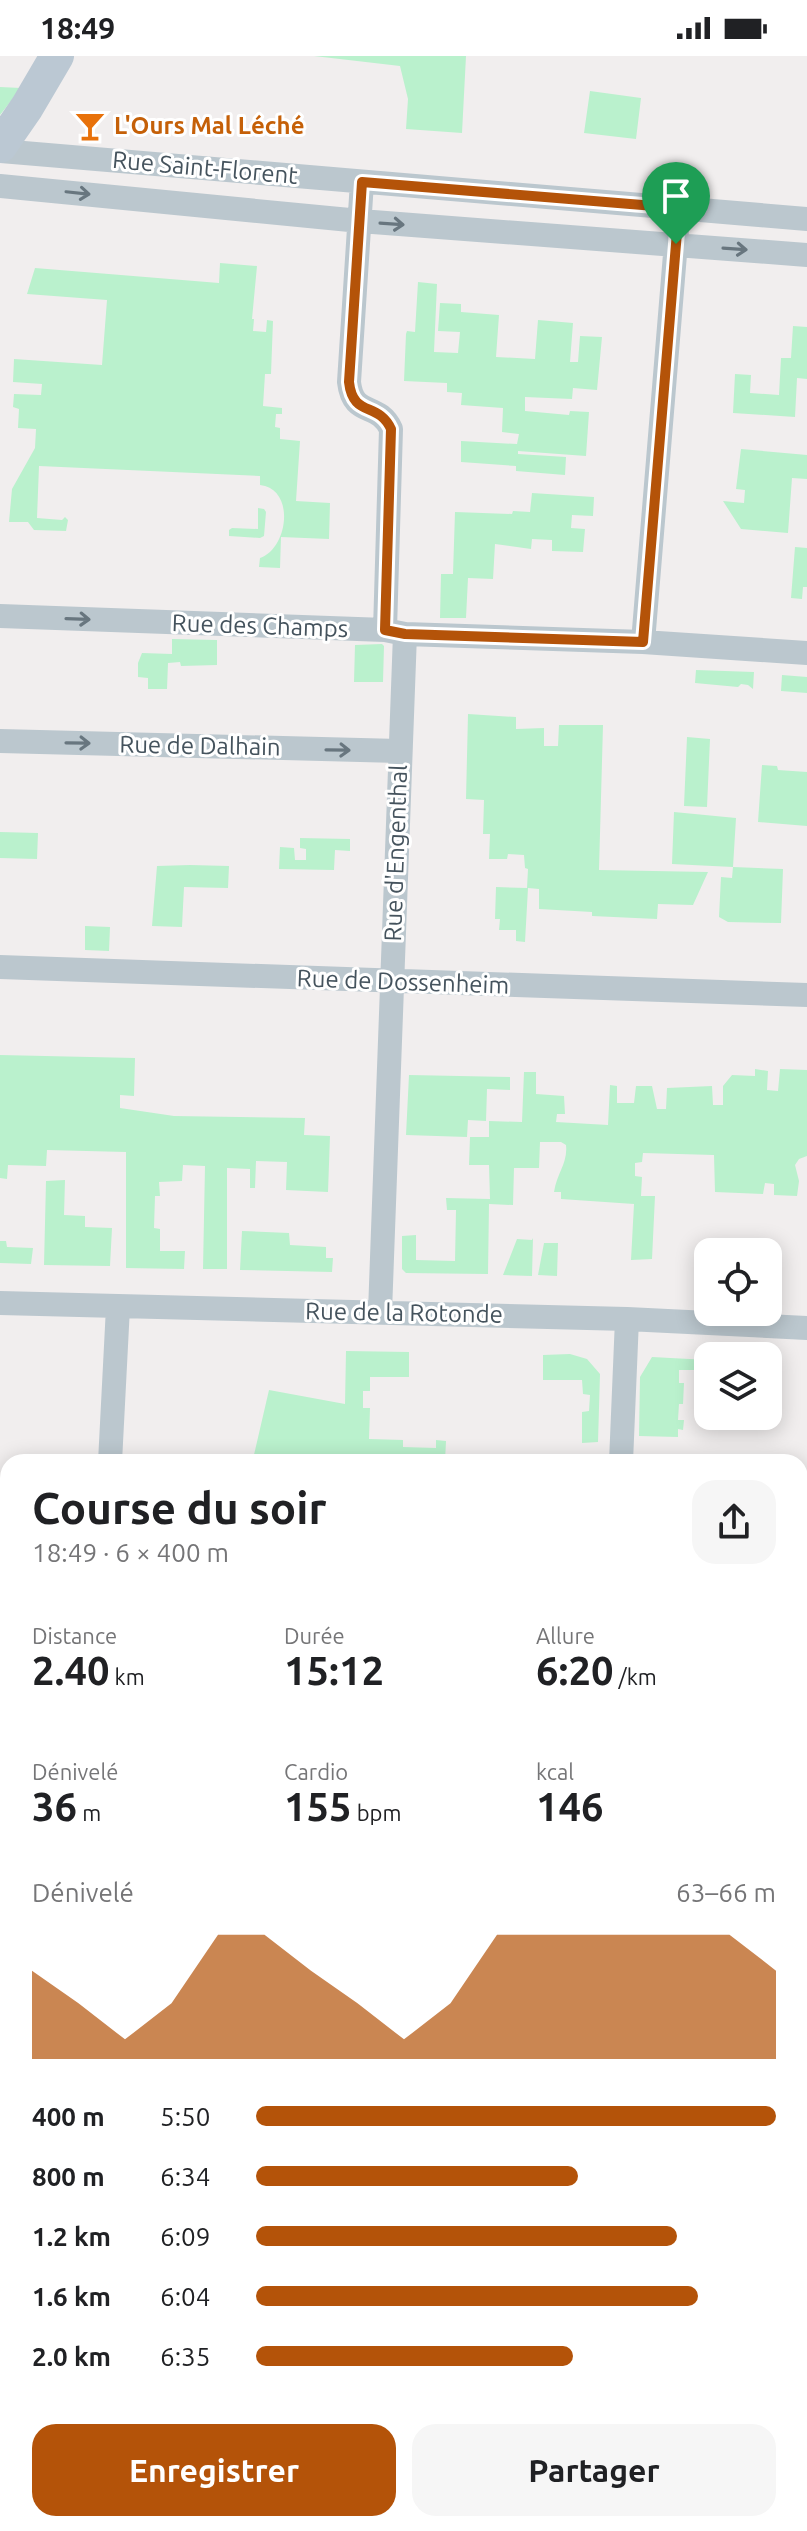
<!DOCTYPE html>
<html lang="fr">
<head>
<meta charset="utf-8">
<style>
	body { margin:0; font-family:Ubuntu,sans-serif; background:#f6f6f6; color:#202124; height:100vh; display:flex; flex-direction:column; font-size:30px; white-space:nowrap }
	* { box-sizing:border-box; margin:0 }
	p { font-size:26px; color:#757577 }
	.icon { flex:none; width:44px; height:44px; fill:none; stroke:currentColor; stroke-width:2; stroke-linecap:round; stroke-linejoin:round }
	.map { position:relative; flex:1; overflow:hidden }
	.details { position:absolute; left:0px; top:1398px; width:808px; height:1078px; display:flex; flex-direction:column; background:#fff; border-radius:24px 24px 0 0; box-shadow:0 4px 20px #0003 }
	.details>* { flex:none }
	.buttons { position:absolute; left:694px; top:1182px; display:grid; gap:16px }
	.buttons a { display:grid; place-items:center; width:88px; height:88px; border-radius:16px; background:#fff; box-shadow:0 4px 20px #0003; font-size:40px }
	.pin { position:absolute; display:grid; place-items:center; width:68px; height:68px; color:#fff; margin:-82px -34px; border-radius:50% 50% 50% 0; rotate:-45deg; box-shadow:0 0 8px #0007 }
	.pin .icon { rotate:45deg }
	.round { display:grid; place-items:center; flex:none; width:84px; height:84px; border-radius:24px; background:#f6f6f6 }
	.headline { display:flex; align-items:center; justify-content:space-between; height:136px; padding:0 32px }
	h1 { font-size:44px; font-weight:700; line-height:60px }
	.metrics { display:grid; grid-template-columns:repeat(3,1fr); gap:12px; height:136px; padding:8px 32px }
	.metrics div { display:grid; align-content:center }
	.metrics b { font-size:40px; font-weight:700 }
	.metrics small { font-size:22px; font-weight:400 }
	.metrics p { font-size:22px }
	.chart { height:224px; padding:16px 32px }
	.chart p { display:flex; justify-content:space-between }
	.chart svg { width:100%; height:144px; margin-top:8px; fill:#b45309; opacity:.7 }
	.cta { display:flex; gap:16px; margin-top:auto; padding:16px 32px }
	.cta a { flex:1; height:92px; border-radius:24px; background:#b45309; color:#fff; font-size:32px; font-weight:700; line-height:92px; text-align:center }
	.cta a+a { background:#f6f6f6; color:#202124 }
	ul { padding:0 32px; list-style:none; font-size:26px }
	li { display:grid; grid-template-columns:128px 96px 1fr; align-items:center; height:60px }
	li i { height:20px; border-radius:10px; background:#b45309 }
	.status { display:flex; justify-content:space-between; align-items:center; height:56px; padding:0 40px; background:#fff; direction:ltr }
	.status svg { height:22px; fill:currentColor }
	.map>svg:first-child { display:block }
</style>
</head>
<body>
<div class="status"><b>18:49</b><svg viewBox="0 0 49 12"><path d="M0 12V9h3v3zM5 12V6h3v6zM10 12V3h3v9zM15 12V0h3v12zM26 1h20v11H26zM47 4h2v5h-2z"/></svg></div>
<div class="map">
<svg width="807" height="2475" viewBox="0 0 807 2475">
	<rect width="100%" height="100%" fill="#f1eeee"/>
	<path fill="#fdf5e6" d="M 807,1915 L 807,2475 L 0,2475 L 0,2410 L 8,2405 L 8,2468 L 800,2468 L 800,1920 Z"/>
	<path fill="#baf1cd" d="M 314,0 L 466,0 L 462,77 L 406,73 L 408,43 L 400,10 Z
		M 0,31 L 21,32 L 0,59 Z
		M 590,35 L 641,42 L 636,83 L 584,77 Z
		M 220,207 L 257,210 L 252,263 L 254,263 L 253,275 L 266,276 L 267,264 L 273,265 L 271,318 L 265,318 L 263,350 L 282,352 L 282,358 L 276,358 L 275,371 L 280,372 L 280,383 L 300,385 L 296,445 L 330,447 L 329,483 L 281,481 L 280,512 L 259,511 L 260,502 C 288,493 296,433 260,429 L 260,420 L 39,410 L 37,462 L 62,464 L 65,461 L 68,464 L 66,475 L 34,474 L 28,466 L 9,466 L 12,433 L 35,392 L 36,373 L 18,372 L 19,353 L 13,351 L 14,338 L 41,339 L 42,328 L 13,326 L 14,303 L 102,309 L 107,244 L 27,238 L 35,212 L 219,227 Z
		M 418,226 L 437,228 L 434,296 L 458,297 L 460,276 L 438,275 L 440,247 L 461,248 L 461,256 L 499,259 L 496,301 L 535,303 L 538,264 L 573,267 L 570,306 L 578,306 L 580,280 L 602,281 L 597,334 L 573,332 L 572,343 L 525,341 L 525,355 L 569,359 L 570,355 L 589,356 L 586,400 L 518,395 L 518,398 L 566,401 L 565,419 L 516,415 L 516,410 L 461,406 L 461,385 L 517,388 L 519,378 L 502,376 L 503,352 L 461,349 L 462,337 L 447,336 L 447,327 L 404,325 L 406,278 L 407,275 L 415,276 Z
		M 793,270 L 807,271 L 807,323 L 797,322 L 795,361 L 733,357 L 735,318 L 751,319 L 750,337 L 779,339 L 781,302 L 791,302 Z
		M 741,393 L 807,399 L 807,423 L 792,422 L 788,477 L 741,473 L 723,445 L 744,447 L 745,434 L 736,433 Z
		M 532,437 L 594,441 L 593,460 L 572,459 L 571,472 L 585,473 L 583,496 L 552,495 L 552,484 L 532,483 L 531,493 L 495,488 L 493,523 L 468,522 L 466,562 L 440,562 L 441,518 L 453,518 L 455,456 L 512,458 L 513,455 L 530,456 Z
		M 258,452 L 264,453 L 266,456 L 264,480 L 260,482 L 229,480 L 229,474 L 232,472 L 258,473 Z
		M 795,491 L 807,492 L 807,531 L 803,531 L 802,543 L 791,542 Z
		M 172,583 L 217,584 L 217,609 L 181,610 L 180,606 L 168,607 L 167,633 L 148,633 L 148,622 L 138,621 L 138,607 L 142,597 L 172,598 Z
		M 382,588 L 384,590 L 383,626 L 354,626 L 355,589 Z
		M 696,614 L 754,616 L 753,633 L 748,629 L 741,628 L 738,631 L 695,627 Z
		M 782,619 L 807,621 L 807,637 L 781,635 Z
		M 468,658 L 516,661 L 516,673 L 544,672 L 544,690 L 558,690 L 559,669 L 603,669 L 599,814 L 708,816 L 693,849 L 658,848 L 657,863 L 592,860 L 592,856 L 539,853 L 539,833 L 528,832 L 525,886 L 516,885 L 516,874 L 499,874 L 500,863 L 495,863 L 496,831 L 527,832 L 528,813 L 525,812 L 524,799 L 508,798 L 507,803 L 489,803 L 490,778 L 483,778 L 484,744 L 466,743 Z
		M 687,681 L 710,683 L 707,751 L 684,750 Z
		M 762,709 L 777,710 L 778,714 L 807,716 L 807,770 L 758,766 Z
		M 674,756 L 736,762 L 733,811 L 783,813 L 781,867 L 728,866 L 719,861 L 721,821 L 732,822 L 733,811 L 672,808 Z
		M 0,776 L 38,777 L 37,803 L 0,802 Z
		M 300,782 L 350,783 L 350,795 L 335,794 L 334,814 L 279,813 L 280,791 L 294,792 L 295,804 L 306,804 L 306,793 L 300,792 Z
		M 190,809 L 229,810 L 228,832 L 184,831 L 182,871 L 152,870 L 157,810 Z
		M 85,870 L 110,871 L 109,895 L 85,894 Z
		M 0,999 L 135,1002 L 134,1040 L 120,1039 L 120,1052 L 174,1060 L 305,1062 L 304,1079 L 330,1080 L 328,1136 L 286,1134 L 287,1106 L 256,1105 L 255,1132 L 250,1132 L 250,1113 L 227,1112 L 227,1213 L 203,1213 L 205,1110 L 183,1109 L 182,1125 L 159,1126 L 160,1140 L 155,1140 L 154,1172 L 160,1173 L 160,1195 L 185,1195 L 184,1213 L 126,1212 L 126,1096 L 47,1094 L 46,1110 L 8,1109 L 7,1123 L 0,1122 Z
		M 755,1013 L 768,1015 L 767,1034 L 778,1035 L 780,1013 L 807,1014 L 807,1100 L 799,1103 L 795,1109 L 799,1125 L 797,1140 L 774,1139 L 774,1128 L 765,1127 L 763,1138 L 715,1136 L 714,1099 L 643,1097 L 642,1106 L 635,1107 L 635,1120 L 642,1121 L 641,1140 L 655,1140 L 652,1203 L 631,1204 L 634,1148 L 561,1143 L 561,1136 L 554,1136 C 557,1117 568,1107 566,1089 L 561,1086 L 540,1086 L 539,1112 L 514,1112 L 513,1149 L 489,1148 L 488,1218 L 406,1217 L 402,1213 L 402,1180 L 416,1179 L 416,1204 L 455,1205 L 456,1154 L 447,1154 L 446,1142 L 490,1143 L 489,1109 L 469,1109 L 470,1081 L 489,1081 L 489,1065 L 522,1066 L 524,1016 L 536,1016 L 536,1038 L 564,1040 L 565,1058 L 557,1058 L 556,1066 L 608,1069 L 610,1029 L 617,1030 L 617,1047 L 634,1047 L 636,1030 L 652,1030 L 657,1053 L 666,1053 L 667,1032 L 712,1030 L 713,1049 L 723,1049 L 723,1030 L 732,1019 L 755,1020 Z
		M 409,1019 L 510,1021 L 510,1034 L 487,1033 L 486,1065 L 468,1064 L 467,1081 L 406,1079 Z
		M 65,1124 L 64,1159 L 85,1160 L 85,1171 L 112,1172 L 110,1210 L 44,1209 L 46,1125 Z
		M 242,1175 L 289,1177 L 290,1189 L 326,1191 L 326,1202 L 333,1202 L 332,1216 L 240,1214 Z
		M 533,1182 L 532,1220 L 503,1219 L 517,1183 L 532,1184 Z
		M 0,1185 L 6,1185 L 7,1191 L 33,1192 L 31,1208 L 0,1207 Z
		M 544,1187 L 558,1187 L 557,1220 L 538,1219 Z
		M 346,1295 L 409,1296 L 409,1321 L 370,1321 L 370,1335 L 363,1335 L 363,1352 L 370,1352 L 369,1383 L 403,1384 L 403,1391 L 436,1392 L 436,1384 L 446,1385 L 445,1406 L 263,1406 L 253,1403 L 269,1334 L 345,1348 Z
		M 570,1298 L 587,1303 L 600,1318 L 598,1386 L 582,1387 L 582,1356 L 589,1355 L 590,1339 L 583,1338 L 582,1324 L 543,1324 L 543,1299 Z
		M 652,1301 L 708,1304 L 708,1312 L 701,1312 L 701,1314 L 679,1314 L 679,1327 L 684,1327 L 683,1348 L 679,1348 L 678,1364 L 684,1364 L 683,1374 L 678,1373 L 678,1381 L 639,1380 L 640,1321 Z
		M 800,1528 L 807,1537 L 807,1747 L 800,1760 Z
		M 0,1538 L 8,1546 L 8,2297 L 0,2302 Z"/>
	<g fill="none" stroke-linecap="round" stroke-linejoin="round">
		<path stroke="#bbc7ce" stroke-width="24" d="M 0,95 L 807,163
			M 362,126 L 349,326 C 353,362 378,345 391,373 L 385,574
			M 0,130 L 360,165 L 807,199
			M 0,560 L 385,574 L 405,578 L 643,586 L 807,597
			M 643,586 L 677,174
			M 0,685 L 399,695
			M 0,911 L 807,939
			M 0,1247 L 627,1263 L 807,1272
			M 380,1256 L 405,578
			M 110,1406 L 118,1251
			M 621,1406 L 627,1263"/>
		<path stroke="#bbc8d3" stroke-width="34" d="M 0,90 L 27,51 L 57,0
			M 800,1824 L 807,1819
			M 800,1875 L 807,1871
			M 0,2333 L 8,2328
			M 0,2376 L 8,2371"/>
	</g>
	<defs><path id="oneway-shaft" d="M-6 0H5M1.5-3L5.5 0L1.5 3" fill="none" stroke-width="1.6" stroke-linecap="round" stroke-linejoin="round" transform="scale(2)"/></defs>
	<g stroke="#68767f">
		<use href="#oneway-shaft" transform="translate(78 137) rotate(6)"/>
		<use href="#oneway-shaft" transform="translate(392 168) rotate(4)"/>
		<use href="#oneway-shaft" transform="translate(735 193) rotate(4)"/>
		<use href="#oneway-shaft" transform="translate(78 563) rotate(2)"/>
		<use href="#oneway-shaft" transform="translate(78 687) rotate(1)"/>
		<use href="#oneway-shaft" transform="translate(338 694) rotate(1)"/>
	</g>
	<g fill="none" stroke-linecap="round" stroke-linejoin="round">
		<g stroke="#fff" stroke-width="16">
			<path id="route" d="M 362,126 L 679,152 L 643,586 L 405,578 L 385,574 L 391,373 C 378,345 353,362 349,326 Z"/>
		</g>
		<use href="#route" stroke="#b45309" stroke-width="10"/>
	</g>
	<defs>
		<g id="bar-bare" transform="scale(2.4)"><path d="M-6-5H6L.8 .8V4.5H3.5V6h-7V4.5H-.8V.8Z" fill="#e8710a" stroke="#fff" stroke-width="2.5" paint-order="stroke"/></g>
	</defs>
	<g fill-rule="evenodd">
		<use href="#bar-bare" x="90" y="70"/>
	</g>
	<g text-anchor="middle" stroke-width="6" stroke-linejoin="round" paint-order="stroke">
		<g font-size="24" font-weight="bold" fill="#c56008" stroke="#fff" text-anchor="start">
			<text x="114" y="78">L'Ours Mal Léché</text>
		</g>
		<g font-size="24" fill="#45535d" stroke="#fff">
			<text transform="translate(205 112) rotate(5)" y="8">Rue Saint-Florent</text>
			<text transform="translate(260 570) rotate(2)" y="8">Rue des Champs</text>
			<text transform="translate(200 690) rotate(1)" y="8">Rue de Dalhain</text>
			<text transform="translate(396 797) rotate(-88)" y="8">Rue d'Engenthal</text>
			<text transform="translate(403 926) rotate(2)" y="8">Rue de Dossenheim</text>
			<text transform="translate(404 1257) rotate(1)" y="8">Rue de la Rotonde</text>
		</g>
	</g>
</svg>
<div class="buttons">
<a><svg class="icon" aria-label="locate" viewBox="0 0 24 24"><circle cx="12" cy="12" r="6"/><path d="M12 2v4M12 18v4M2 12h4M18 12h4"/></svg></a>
<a><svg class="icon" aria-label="layers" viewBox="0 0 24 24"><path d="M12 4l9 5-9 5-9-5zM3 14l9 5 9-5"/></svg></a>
</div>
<div class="pin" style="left:676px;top:188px;background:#1e9e55"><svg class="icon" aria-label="arrive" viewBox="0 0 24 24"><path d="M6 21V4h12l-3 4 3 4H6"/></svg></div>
<section class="details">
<div class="headline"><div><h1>Course du soir</h1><p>18:49 · 6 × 400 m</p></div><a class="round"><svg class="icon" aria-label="share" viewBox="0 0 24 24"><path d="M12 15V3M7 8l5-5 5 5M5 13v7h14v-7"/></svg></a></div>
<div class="metrics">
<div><p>Distance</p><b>2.40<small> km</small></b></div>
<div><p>Durée</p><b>15:12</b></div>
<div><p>Allure</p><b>6:20<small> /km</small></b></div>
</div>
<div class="metrics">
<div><p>Dénivelé</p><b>36<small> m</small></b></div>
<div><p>Cardio</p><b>155<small> bpm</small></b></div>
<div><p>kcal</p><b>146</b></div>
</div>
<div class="chart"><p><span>Dénivelé</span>63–66 m</p>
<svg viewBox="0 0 160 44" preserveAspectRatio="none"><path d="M0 44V17L10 27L20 38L30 27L40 6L50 6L60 17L70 27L80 38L90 27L100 6L110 6L120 6L130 6L140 6L150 6L160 17V44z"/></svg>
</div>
<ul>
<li><b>400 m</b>5:50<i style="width:100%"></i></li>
<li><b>800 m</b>6:34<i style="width:62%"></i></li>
<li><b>1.2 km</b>6:09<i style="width:81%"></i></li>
<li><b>1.6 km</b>6:04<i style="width:85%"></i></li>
<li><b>2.0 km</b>6:35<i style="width:61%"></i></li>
</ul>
<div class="cta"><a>Enregistrer</a><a>Partager</a></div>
</section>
</div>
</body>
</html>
